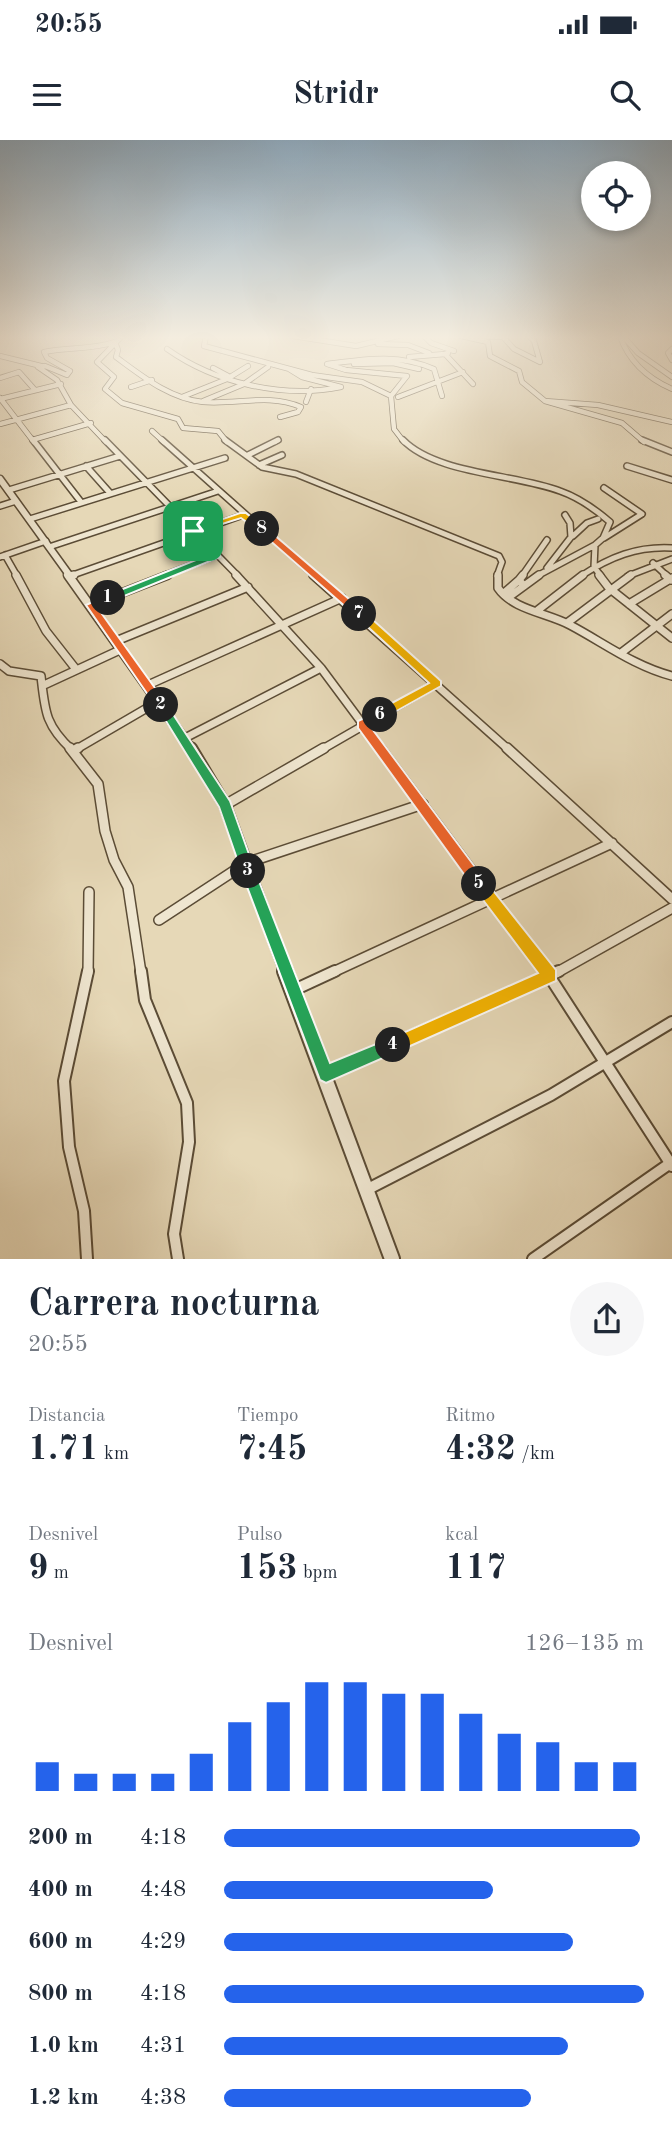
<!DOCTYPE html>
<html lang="es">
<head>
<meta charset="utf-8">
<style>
	body { margin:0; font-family:"Old Standard TT",serif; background:#f6f6f7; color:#1f2937; height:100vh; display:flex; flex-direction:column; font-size:26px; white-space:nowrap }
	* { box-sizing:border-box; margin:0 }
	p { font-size:23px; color:#747a83 }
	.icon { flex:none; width:38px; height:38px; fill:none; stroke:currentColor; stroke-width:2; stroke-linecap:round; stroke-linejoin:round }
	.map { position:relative; height:1119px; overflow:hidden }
	.side { display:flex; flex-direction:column; background:#fff; flex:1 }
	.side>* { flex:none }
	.buttons { position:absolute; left:581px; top:21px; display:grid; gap:14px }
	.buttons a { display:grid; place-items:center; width:70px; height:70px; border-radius:50%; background:#fff; box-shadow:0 4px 10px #0003; font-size:35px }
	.pin { position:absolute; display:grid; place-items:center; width:60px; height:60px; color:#fff; margin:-30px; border-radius:14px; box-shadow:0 4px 10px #0006 }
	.km { position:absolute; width:35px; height:35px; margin:-18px; border-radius:50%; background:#222; color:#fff; font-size:19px; line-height:35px; text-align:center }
	.round { display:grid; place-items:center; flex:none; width:74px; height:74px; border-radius:37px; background:#f6f6f7 }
	.overview { display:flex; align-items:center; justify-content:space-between; height:119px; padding:0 28px }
	h1 { font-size:38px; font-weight:600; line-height:52px }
	.metrics { display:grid; grid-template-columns:repeat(3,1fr); gap:10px; height:119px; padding:7px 28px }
	.metrics div { display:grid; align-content:center }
	.metrics b { font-size:35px; font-weight:600 }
	.metrics small { font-size:19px; font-weight:400 }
	.metrics p { font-size:19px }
	.chart { height:196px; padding:14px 28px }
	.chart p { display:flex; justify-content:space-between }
	.chart svg { width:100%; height:126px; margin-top:7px; stroke:#2563eb; stroke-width:6 }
	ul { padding:0 28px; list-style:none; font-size:23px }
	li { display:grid; grid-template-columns:112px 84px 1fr; align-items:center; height:52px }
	li i { height:18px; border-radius:9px; background:#2563eb }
	.status { display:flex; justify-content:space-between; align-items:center; height:49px; padding:0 35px; background:#fff; direction:ltr }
	.status svg { height:19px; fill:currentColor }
	header { display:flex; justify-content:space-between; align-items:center; height:91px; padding:0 28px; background:#fff; font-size:32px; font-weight:600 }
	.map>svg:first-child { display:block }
</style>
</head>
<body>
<div class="status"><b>20:55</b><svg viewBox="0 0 49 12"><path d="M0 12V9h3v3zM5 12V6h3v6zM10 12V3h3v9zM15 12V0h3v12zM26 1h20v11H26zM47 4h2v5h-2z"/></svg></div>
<header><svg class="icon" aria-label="menu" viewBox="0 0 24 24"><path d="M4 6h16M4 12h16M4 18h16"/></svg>Stridr<svg class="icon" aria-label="search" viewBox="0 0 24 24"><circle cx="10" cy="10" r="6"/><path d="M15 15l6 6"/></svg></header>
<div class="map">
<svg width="672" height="1119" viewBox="0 0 672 1119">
	<rect width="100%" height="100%" fill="#e6d8b7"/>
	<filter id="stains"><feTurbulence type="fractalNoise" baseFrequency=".00286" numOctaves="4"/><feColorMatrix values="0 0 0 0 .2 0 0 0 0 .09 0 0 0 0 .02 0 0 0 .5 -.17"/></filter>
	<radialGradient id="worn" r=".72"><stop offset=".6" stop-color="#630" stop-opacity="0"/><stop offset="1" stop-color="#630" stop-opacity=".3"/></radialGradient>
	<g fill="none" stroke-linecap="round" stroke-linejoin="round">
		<g stroke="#5b4c36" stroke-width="6">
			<path id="minor-far4" d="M 122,196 L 97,222 L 114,237 L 105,249 L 122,263 L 178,279 L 183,288 L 218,291 L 227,302
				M 206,196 L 204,206 L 312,235 L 362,242 L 391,256
				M 293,196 L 356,206 L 398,196
				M 424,196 L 431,203 L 454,211
				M 461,196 L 488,202 L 490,216 L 519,231 L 522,242 L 545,261
				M 477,196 L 503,197 L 514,209 L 540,222 L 534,201 L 529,196
				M 620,196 C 629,222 647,238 672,249
				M 623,196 L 638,213 L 672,237
				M 115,202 L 118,210 L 116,217 C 142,236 170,259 203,262 C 237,265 268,253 301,267 L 298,272 L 280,277
				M 378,204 L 408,205 L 429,213
				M 167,209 C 215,243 283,259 341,247 L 302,237 L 289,229
				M 672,209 L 668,213 L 672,220
				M 448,213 L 445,214 L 473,244
				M 0,216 L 41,226
				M 409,217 L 445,214
				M 354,224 L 393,223 L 419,229
				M 213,228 L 228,236
				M 0,238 L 19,232 L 35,250
				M 131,247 L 152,240
				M 182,257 L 227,239 L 248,226
				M 398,257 L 463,232
				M 0,258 L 34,302
				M 0,259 L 61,244
				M 203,261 L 244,244 L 268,227
				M 306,262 L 311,249
				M 0,284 L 71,265
				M 152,291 L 164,302
				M 32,300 L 91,283
				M 106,302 L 71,265 L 57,240 L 38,227 L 45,226 L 67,235 L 70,231 L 47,218 L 44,212 C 68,207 91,210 115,202
				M 275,302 L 278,300
				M 404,302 L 394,289 L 391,256 L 407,236 L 346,230 L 327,224 C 365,219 398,213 434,229 L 442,256
				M 644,302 L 622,283 L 545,261 L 598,265 L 672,282"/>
		</g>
		<g stroke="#5b4c36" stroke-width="8">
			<path id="minor-far3" d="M 33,300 L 81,362
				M 105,300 L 238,436
				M 162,300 L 315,436
				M 225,300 L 262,327 L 296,334 L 499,416 L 502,422 L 497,436
				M 403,300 C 436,334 515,334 560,351 C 580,358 595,369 610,382 L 603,398 L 595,405 L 594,427 L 601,436
				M 642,300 L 672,312
				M 248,315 L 278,300
				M 259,325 L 282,315
				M 86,326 L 110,353
				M 627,326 L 672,340
				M 604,348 L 642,374 L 604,398
				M 9,350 L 120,316
				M 0,366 L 16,361
				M 30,379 L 225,318
				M 573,396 L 587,383 L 598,379
				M 49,407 L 218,351
				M 5,415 L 17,436
				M 0,417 L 46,401
				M 653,423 L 667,436
				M 547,428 L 571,397 L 570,383 L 565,375
				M 70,436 L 243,375
				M 163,436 L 217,415
				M 522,436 L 547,400
				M 537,436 L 595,405
				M 581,436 C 610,417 637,406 672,408
				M 628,436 L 672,419"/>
		</g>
		<g stroke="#5b4c36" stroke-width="10">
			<path id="minor-far2" d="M 16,435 L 46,491 L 75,528
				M 236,435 L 321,528 L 382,610
				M 313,435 L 509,610
				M 498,435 L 498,448 C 513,470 548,473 570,485 C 604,503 634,526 672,536
				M 523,435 L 519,440 L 524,446
				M 599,435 L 609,448 L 672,498
				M 665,435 L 671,440
				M 70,436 L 74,435
				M 503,454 L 519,440
				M 509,457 L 539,435
				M 629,464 L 672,438
				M 91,465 L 168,435
				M 538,470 L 583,435
				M 567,483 L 631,435
				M 116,501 L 248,447
				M 621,513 L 672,474
				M 0,524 L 9,531 L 41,536 C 45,571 45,585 72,610
				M 44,545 L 122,509
				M 148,545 L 342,458
				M 185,598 L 321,528
				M 75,610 L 159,561
				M 321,610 L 437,543"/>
		</g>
		<g stroke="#5b4c36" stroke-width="12">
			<path id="minor-far1" d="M 70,608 L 98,644 L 105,691 L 114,720 L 128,747 L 141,833
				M 380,608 L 548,833
				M 507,608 L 672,759
				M 73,611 L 78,608
				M 225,665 L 324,608
				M 159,780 L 246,723 L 423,664
				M 88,833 L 89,752
				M 331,833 L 612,703
				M 556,833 L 672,768"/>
		</g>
		<g stroke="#5b4c36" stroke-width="14">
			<path id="minor" d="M 141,831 L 145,860 L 187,963 L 189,1002 L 174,1094 L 178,1119
				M 546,831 L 672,1026
				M 294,850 L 335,831
				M 326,934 L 559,831
				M 368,1049 L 551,955 L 672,882
				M 87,1119 L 84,1071 L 69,1007 L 64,941 L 88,831
				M 533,1119 L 672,1022"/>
		</g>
		<g stroke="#5b4c36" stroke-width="9">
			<path id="tertiary-far3" d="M 0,339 L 70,436"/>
		</g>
		<g stroke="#5b4c36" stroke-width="11">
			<path id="tertiary-far2" d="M 68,435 L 192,610"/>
		</g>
		<g stroke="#5b4c36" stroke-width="14">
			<path id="tertiary-far1" d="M 191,608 L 225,665 L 286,833"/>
		</g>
		<g stroke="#5b4c36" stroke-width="18">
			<path id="tertiary" d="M 285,831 L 392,1119"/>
		</g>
		<use href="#minor-far4" stroke="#efe6d0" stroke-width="4.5"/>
		<use href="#minor-far3" stroke="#efe6d0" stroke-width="5"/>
		<use href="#minor-far2" stroke="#efe6d0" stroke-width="7"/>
		<use href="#minor-far1" stroke="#efe6d0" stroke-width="9"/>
		<use href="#minor" stroke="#efe6d0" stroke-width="10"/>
		<use href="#tertiary-far3" stroke="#efe6d0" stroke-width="6"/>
		<use href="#tertiary-far2" stroke="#efe6d0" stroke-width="8"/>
		<use href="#tertiary-far1" stroke="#efe6d0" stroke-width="10"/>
		<use href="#tertiary" stroke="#efe6d0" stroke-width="14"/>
	</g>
	<linearGradient id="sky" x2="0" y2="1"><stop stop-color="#8ea9bd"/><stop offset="0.56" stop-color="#f4eddf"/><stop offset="1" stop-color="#f4eddf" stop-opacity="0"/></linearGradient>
	<rect width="672" height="352" fill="url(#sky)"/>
	<path fill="#22a559" stroke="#fff" stroke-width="2" d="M 190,389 L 196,389 L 220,413 L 220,417 L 112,461 L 105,461 L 105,456 L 211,414 Z"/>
	<path fill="#f0652b" stroke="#fff" stroke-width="2" d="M 108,455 L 112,461 L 97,467 L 165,562 L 165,568 L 157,568 L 86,465 Z"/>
	<path fill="#22a559" stroke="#fff" stroke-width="2" d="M 161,560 L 165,562 L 230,661 L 255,731 L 253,736 L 243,736 L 219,667 L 156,565 Z"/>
	<path fill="#22a559" stroke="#fff" stroke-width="2" d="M 248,725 L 255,731 L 330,923 L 393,897 L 399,900 L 401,905 L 399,911 L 326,943 L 320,940 L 241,731 Z"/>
	<path fill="#f5b400" stroke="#fff" stroke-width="2" d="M 479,737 L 484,739 L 556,830 L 556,841 L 399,911 L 393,914 L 387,911 L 385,905 L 387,900 L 538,833 L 474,748 L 472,744 Z"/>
	<path fill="#f0652b" stroke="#fff" stroke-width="2" d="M 380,571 L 385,575 L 370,586 L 484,739 L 484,748 L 474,748 L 358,588 L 358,581 Z"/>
	<path fill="#f5b400" stroke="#fff" stroke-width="2" d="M 356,471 L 363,471 L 441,541 L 441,546 L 384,578 L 375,578 L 375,572 L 429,543 L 356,476 Z"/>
	<path fill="#f0652b" stroke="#fff" stroke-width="2" d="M 259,387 L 265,387 L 363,471 L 363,476 L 356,476 L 259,391 Z"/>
	<path fill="#f5b400" stroke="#fff" stroke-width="2" d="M 240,373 L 246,373 L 266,389 L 259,391 L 241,378 L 193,393 L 188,391 Z"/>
	<rect width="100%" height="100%" filter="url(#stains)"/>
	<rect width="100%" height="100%" fill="url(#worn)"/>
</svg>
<div class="buttons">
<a><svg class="icon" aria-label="locate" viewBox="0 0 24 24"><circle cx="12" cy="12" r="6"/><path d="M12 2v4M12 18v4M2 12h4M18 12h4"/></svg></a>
</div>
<div class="pin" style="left:193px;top:391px;background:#1e9e55"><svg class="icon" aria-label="arrive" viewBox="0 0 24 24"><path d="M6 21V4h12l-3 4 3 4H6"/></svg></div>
<b class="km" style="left:108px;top:458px">1</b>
<b class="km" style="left:161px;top:565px">2</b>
<b class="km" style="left:248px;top:731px">3</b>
<b class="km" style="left:393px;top:905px">4</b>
<b class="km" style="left:479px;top:744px">5</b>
<b class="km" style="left:380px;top:575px">6</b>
<b class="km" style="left:359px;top:474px">7</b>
<b class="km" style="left:262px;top:389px">8</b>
</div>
<section class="side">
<div class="overview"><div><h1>Carrera nocturna</h1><p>20:55</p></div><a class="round"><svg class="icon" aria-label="share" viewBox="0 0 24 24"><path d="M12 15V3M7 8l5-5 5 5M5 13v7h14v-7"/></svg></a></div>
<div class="metrics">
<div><p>Distancia</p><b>1.71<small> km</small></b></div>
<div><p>Tiempo</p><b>7:45</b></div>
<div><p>Ritmo</p><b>4:32<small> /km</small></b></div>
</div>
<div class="metrics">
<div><p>Desnivel</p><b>9<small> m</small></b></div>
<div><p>Pulso</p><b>153<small> bpm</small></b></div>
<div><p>kcal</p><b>117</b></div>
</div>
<div class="chart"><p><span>Desnivel</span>126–135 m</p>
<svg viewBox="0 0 160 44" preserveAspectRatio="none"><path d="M5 44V34M15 44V38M25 44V38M35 44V38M45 44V31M55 44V20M65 44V13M75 44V6M85 44V6M95 44V10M105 44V10M115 44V17M125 44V24M135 44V27M145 44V34M155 44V34"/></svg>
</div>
<ul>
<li><b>200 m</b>4:18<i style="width:99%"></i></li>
<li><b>400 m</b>4:48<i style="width:64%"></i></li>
<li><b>600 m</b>4:29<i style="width:83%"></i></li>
<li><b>800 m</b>4:18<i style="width:100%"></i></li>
<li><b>1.0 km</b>4:31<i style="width:82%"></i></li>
<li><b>1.2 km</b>4:38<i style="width:73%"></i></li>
</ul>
</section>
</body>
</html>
